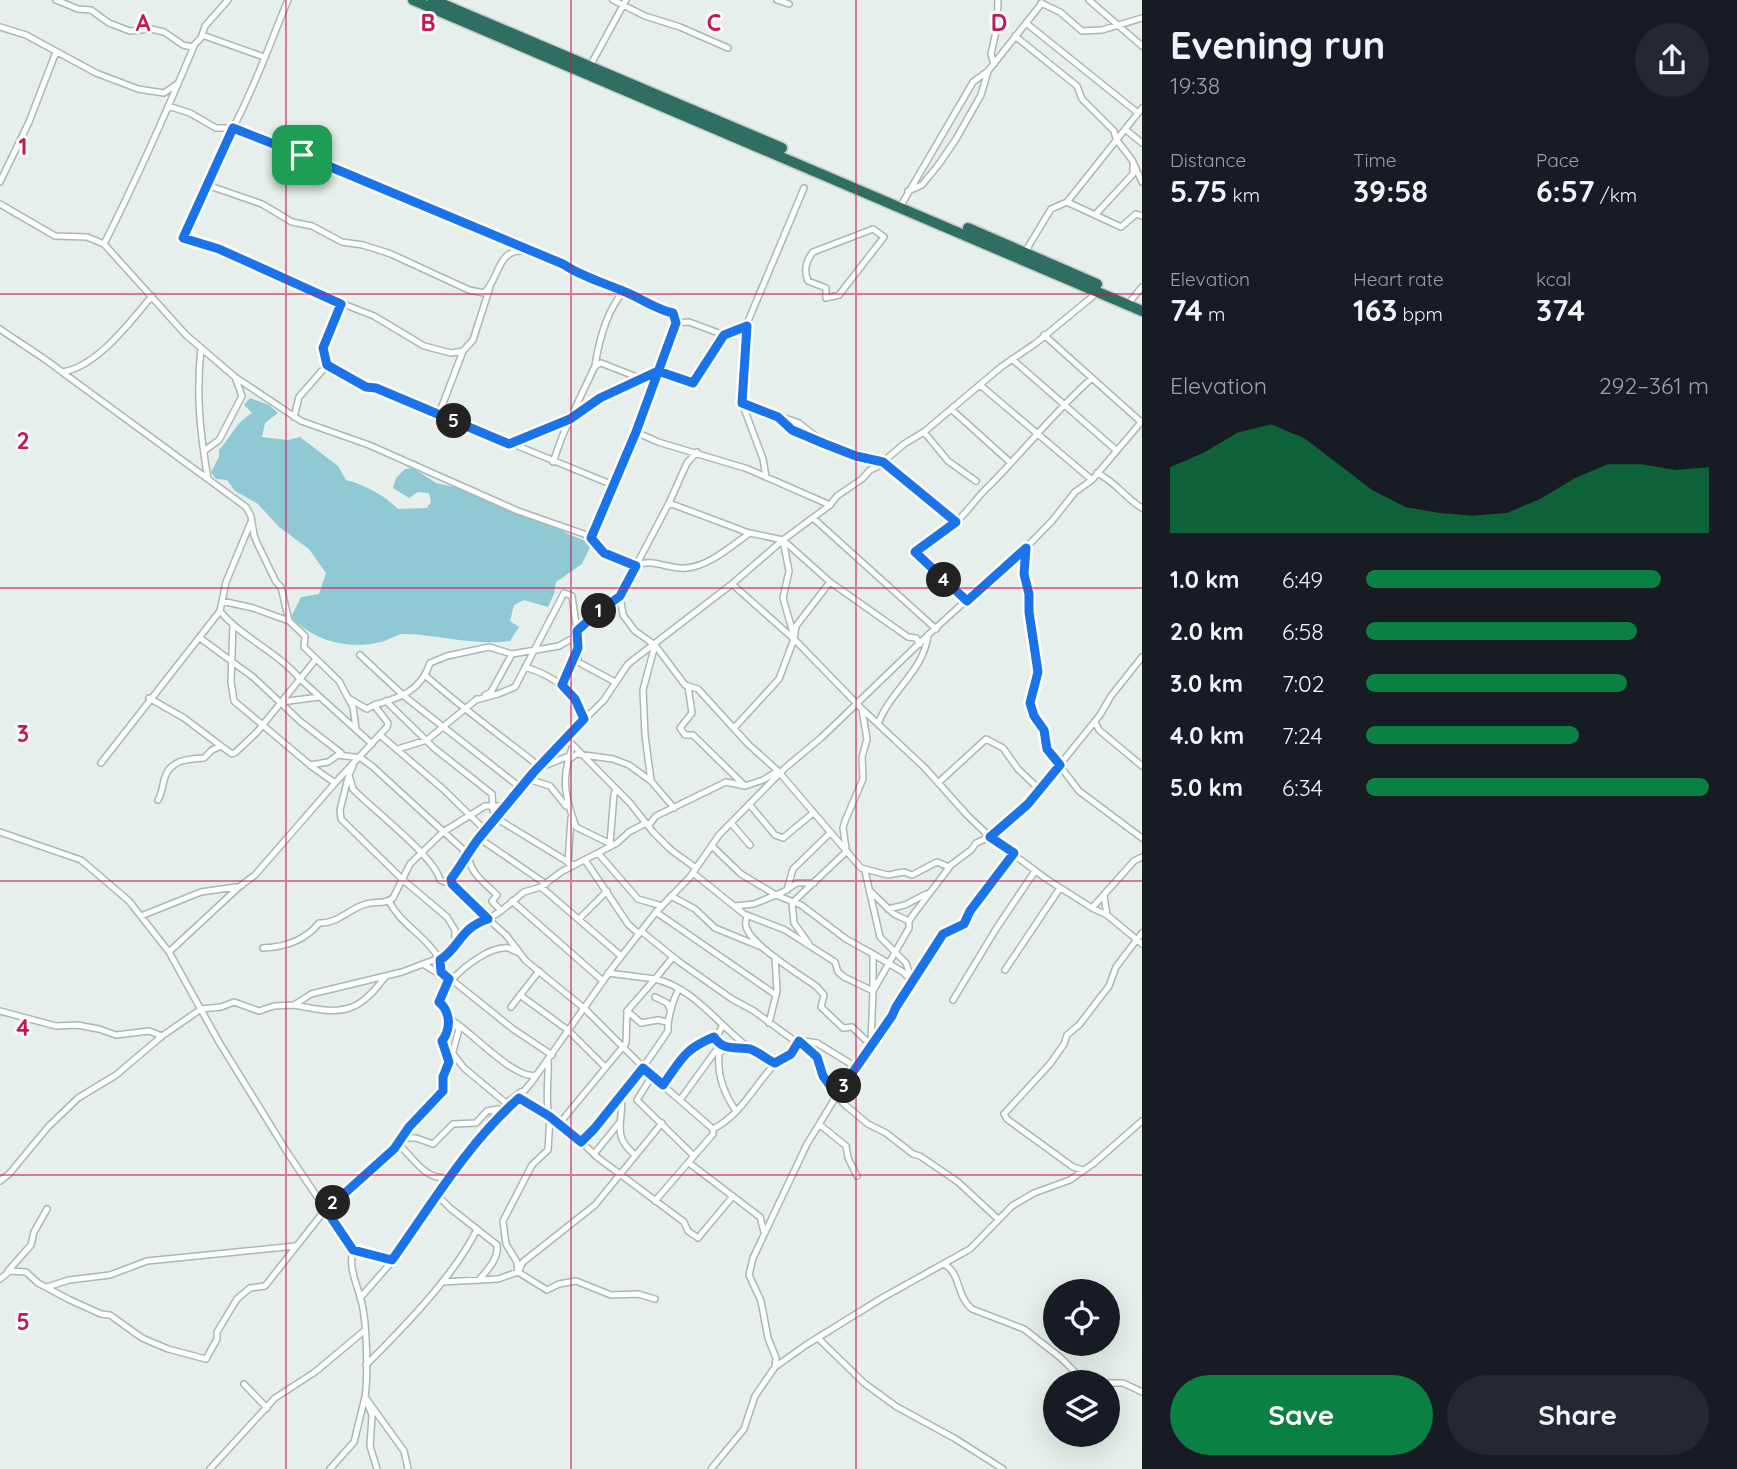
<!DOCTYPE html>
<html lang="en">
<head>
<meta charset="utf-8">
<style>
	body { margin:0; font-family:Quicksand,sans-serif; background:#242831; color:#f1f3f6; height:100vh; display:flex; flex-direction:column; font-size:26px; white-space:nowrap }
	* { box-sizing:border-box; margin:0 }
	p { font-size:23px; color:#9ea1a6 }
	.icon { flex:none; width:38px; height:38px; fill:none; stroke:currentColor; stroke-width:2; stroke-linecap:round; stroke-linejoin:round }
	.map { position:relative; flex:1; overflow:hidden }
	.panel { display:flex; flex-direction:column; background:#171b24; width:595px }
	.panel>* { flex:none }
	.buttons { position:absolute; left:1043px; top:1279px; display:grid; gap:14px }
	.buttons a { display:grid; place-items:center; width:77px; height:77px; border-radius:50%; background:#171b24; box-shadow:0 7px 28px #0002; font-size:35px }
	.pin { position:absolute; display:grid; place-items:center; width:60px; height:60px; color:#fff; margin:-30px; border-radius:14px; box-shadow:0 4px 10px #0006 }
	.km { position:absolute; width:35px; height:35px; margin:-18px; border-radius:50%; background:#222; color:#fff; font-size:19px; line-height:35px; text-align:center }
	.round { display:grid; place-items:center; flex:none; width:74px; height:74px; border-radius:37px; background:#242831 }
	.summary { display:flex; align-items:center; justify-content:space-between; height:119px; padding:0 28px }
	h1 { font-size:38px; font-weight:700; line-height:52px }
	.stats { display:grid; grid-template-columns:repeat(3,1fr); gap:10px; height:119px; padding:7px 28px }
	.stats div { display:grid; align-content:center }
	.stats b { font-size:30px; font-weight:700 }
	.stats small { font-size:19px; font-weight:400 }
	.stats p { font-size:19px }
	.chart { height:196px; padding:14px 28px }
	.chart p { display:flex; justify-content:space-between }
	.chart svg { width:100%; height:126px; margin-top:7px; fill:#0b8043; opacity:.7 }
	.action { display:flex; gap:14px; margin-top:auto; padding:14px 28px }
	.action a { flex:1; height:80px; border-radius:42px; background:#0b8043; color:#fff; font-size:28px; font-weight:700; line-height:80px; text-align:center }
	.action a+a { background:#242831; color:#f1f3f6 }
	ul { padding:0 28px; list-style:none; font-size:23px }
	li { display:grid; grid-template-columns:112px 84px 1fr; align-items:center; height:52px }
	li i { height:18px; border-radius:9px; background:#0b8043 }
	main { display:flex; flex:1; min-height:0 }
	.map>svg:first-child { display:block }
</style>
</head>
<body>
<main>
<div class="map">
<svg width="1142" height="1469" viewBox="0 0 1142 1469">
	<rect width="100%" height="100%" fill="#e6efeb"/>
	<path fill="#8ec9d4" d="M 250,398 L 269,405 L 278,413 L 265,423 L 262,437 L 288,440 L 300,437 L 338,466 L 346,480 C 365,485 384,495 398,509 L 427,508 L 431,502 L 429,493 L 418,492 L 409,498 L 393,488 L 396,478 L 405,469 L 413,468 L 436,483 L 459,488 L 497,505 L 563,531 C 572,537 583,538 591,545 L 582,564 L 556,582 L 554,594 L 548,607 L 524,600 L 514,605 L 510,621 L 519,627 L 510,641 C 474,646 442,635 406,634 C 397,633 390,640 381,642 C 348,650 314,641 291,617 L 301,597 L 319,594 L 326,573 L 309,549 L 279,527 L 258,504 L 235,491 L 227,480 L 216,479 L 211,472 L 219,457 L 219,450 C 231,437 236,422 252,413 L 244,405 Z"/>
	<g fill="none" stroke-linecap="round" stroke-linejoin="round">
		<g stroke="#a8b8b2" stroke-width="8">
			<path id="street" d="M 56,0 L 78,9 L 91,10 L 109,23 L 130,31 L 151,29 L 164,32 L 183,45 L 192,47 L 201,38 L 205,26 L 228,0
				M 288,0 C 270,43 255,87 233,128 L 355,176 L 563,264 C 582,277 602,282 623,291 C 641,298 655,310 673,313 L 676,323
				M 613,0 L 645,16 L 680,27 L 728,48
				M 777,0 L 789,4
				M 1089,0 L 1142,46
				M 1041,3 L 1060,12 L 1082,31 L 1102,30 L 1142,18
				M 1026,23 L 1138,113
				M 0,27 L 26,35 L 96,73 L 138,89 L 164,93 L 177,84
				M 202,35 L 264,57
				M 1015,36 L 1077,86 L 1082,99 L 1114,131 L 1116,139 L 1132,160 L 1142,182
				M 994,64 L 991,54 L 997,27 L 998,0
				M 590,66 L 626,0
				M 168,106 L 190,113 L 216,128 L 233,128 L 183,238 L 219,249 L 292,284 L 374,316 L 424,346 L 451,353 L 463,351 L 473,340 L 490,287
				M 1125,129 L 1142,143
				M 0,182 L 29,122 L 56,52
				M 207,185 L 262,204 L 292,222 L 312,226 L 342,242 L 363,245 L 391,254 L 469,290 L 484,293 C 501,277 496,247 528,251
				M 908,191 L 922,185 L 939,164 L 956,139 L 981,95 L 988,71 L 1042,3
				M 1067,202 L 1121,227 L 1136,214 L 1142,216
				M 0,204 L 55,236 L 87,237 L 104,244 L 186,335 L 235,377 L 301,421 L 369,445 L 518,511 L 584,534 L 594,540 C 600,556 621,560 636,566 C 650,557 670,570 686,568 C 710,566 731,546 750,533 L 783,540 L 732,584 L 794,639 L 861,708 L 925,768 L 967,815 L 990,837 L 1045,878 L 1092,908 L 1107,915 L 1142,944
				M 900,207 L 969,89 L 973,82 L 988,71
				M 1095,215 L 1133,174 L 1133,166
				M 873,229 L 884,237 L 839,295 L 826,298 L 826,288 L 808,281 C 803,270 806,261 813,252 Z
				M 104,244 C 137,179 166,113 194,46
				M 1025,252 L 1051,209 L 1067,202 L 1142,108
				M 1132,299 L 1142,287
				M 341,304 L 323,348 L 327,365 L 350,379 L 366,387 L 376,388 L 613,485
				M 0,329 C 21,344 42,356 62,372 C 97,367 130,322 152,296
				M 1044,335 L 1141,422
				M 201,348 C 196,395 200,433 208,479
				M 1012,359 L 1116,450
				M 595,366 C 599,340 606,311 624,291
				M 62,372 L 246,507 L 251,516 L 254,535 L 258,545 L 276,582 L 281,587 L 289,621 L 305,636 L 304,647 L 339,681 L 348,698 L 367,709 L 374,705
				M 980,385 L 1092,480
				M 742,403 L 746,326
				M 951,409 L 1011,463
				M 439,414 L 463,351
				M 294,417 L 299,397 L 327,365
				M 779,418 L 792,430 L 819,441
				M 636,432 L 676,323 L 689,322 L 724,335 L 746,326 L 804,188
				M 924,432 L 948,461 L 976,481
				M 509,444 L 570,419 L 595,366 L 601,363 L 642,379
				M 204,451 L 219,440 L 242,396 L 235,377
				M 553,462 C 558,449 562,434 569,422 C 580,403 638,380 658,371 L 693,383 L 724,335
				M 1097,473 C 1115,481 1125,498 1142,508
				M 766,477 L 763,459 L 742,403 L 799,423 L 825,444 L 856,456 L 883,462 L 956,522
				M 669,503 L 687,463 L 697,452
				M 813,518 L 936,629
				M 251,522 L 226,582 L 220,611 C 242,638 278,652 300,679 L 316,659
				M 749,533 L 669,503 L 620,596 L 623,615 L 635,631 L 655,645 L 685,685 L 698,689 L 748,744 L 778,771 L 861,868 L 888,875 L 904,872 L 912,875 L 937,862 L 949,867
				M 591,538 L 636,432 L 658,442 L 748,469 L 830,505
				M 783,540 L 830,505 L 837,496 L 862,479 L 870,470 L 877,467 L 904,444 L 924,432 L 1001,367 L 1036,343 L 1098,292
				M 783,540 L 830,582 L 908,637 L 916,638 L 920,644
				M 783,540 L 789,571 L 783,598 L 793,633
				M 1026,549 L 1024,574 L 1029,594 L 1029,612 L 1038,672 L 1030,703 L 1034,716 L 1044,730 L 1047,749 L 1079,791 L 1142,838
				M 222,601 L 253,608 L 289,621
				M 967,601 L 917,555 L 916,550 C 928,540 942,533 955,523 C 967,513 976,498 988,487 C 1024,451 1053,413 1091,379
				M 233,624 L 231,682 L 234,701 L 310,765 L 328,762 L 338,755 L 361,758 L 373,767 L 469,855 C 468,872 486,884 497,895 L 492,901 L 501,911 L 488,919 L 506,935 L 526,961 L 585,1009 L 652,1076 L 713,1129
				M 200,638 L 253,677 L 301,722 L 341,753
				M 655,645 L 643,690 L 645,735 L 651,781 L 674,808
				M 360,655 L 404,696 L 521,788
				M 525,667 C 557,677 571,690 585,719
				M 426,676 C 462,708 501,736 539,766
				M 562,685 L 577,649
				M 688,686 L 692,713 L 680,728 L 685,735 L 693,735 L 743,784
				M 485,695 L 491,692 L 512,654
				M 149,698 L 184,718 L 221,746
				M 348,698 L 353,707 L 356,729
				M 476,700 L 498,694 L 515,687 L 564,593 L 572,596 L 577,631 L 592,617 L 620,596
				M 386,701 L 434,748 L 492,794 L 493,811 L 496,818 L 573,865
				M 281,702 L 319,697
				M 1095,722 L 1099,730 L 1142,766
				M 878,724 C 890,691 924,671 928,635
				M 734,728 L 779,679 L 794,639 L 796,626 L 830,582
				M 380,735 L 443,789 L 485,830
				M 567,739 L 630,803 L 653,832 L 671,850 L 696,868
				M 573,745 C 561,778 564,794 576,827 L 613,845
				M 398,749 L 427,740 L 477,699
				M 568,760 L 577,754 L 613,759 L 629,765 L 651,781
				M 101,763 L 220,611
				M 311,766 L 335,783 L 387,727 L 388,723 L 374,705 C 400,698 421,691 430,663 L 447,656 L 489,647 L 512,654 L 559,646 L 573,638 L 577,631 L 578,662 L 615,682
				M 353,766 L 349,775 L 353,789 C 372,809 435,857 440,880 L 445,882 C 462,873 468,852 479,838 L 548,756 L 604,700 L 628,664 L 732,584
				M 539,768 L 569,756
				M 348,778 L 340,810 L 341,819 L 402,879 L 447,917 L 455,930 L 455,942
				M 528,779 L 550,786 L 566,806
				M 938,783 L 986,739 L 1003,748 L 1018,769 L 1040,790
				M 158,800 C 163,792 162,785 165,777 C 171,759 189,759 204,758 L 212,750 L 221,746 L 232,754 L 236,752 L 257,732 L 300,679 L 372,744
				M 749,804 L 775,835 L 783,838 L 813,813
				M 731,823 L 750,845
				M 648,826 L 656,816 L 726,782 L 745,786 L 763,780 L 778,771
				M 0,832 L 81,860 L 129,901 L 169,952 L 219,1042 L 287,1152 L 353,1250 C 348,1270 358,1285 362,1304 C 367,1325 368,1376 365,1397 L 404,1451 L 408,1469
				M 479,838 L 546,884
				M 610,843 L 614,794 L 616,789
				M 712,846 L 741,874 L 776,895 L 801,905 L 846,939 L 873,954
				M 846,848 L 843,828 L 845,821 L 863,779 L 862,757 L 867,739 L 862,710
				M 598,853 L 638,899 L 662,906
				M 585,860 L 628,924 L 639,934
				M 568,863 L 571,818
				M 865,871 L 880,937 L 906,963 L 911,978
				M 693,873 L 744,914 L 785,930 L 835,962 L 838,972 L 844,977 L 873,991 L 873,954 L 903,972 L 912,981
				M 541,887 L 621,956
				M 787,890 L 793,869 L 830,833
				M 870,891 L 894,914 L 909,921
				M 671,896 L 695,909 L 715,928 L 759,946
				M 1104,896 L 1107,915
				M 389,901 C 400,924 425,935 438,957 C 442,964 441,971 446,978
				M 512,901 L 603,981
				M 792,903 L 847,851
				M 792,903 L 794,923 L 809,944
				M 735,906 L 754,904 L 783,892 L 797,883 L 814,883
				M 1092,908 L 1134,861 L 1142,857
				M 888,909 L 905,905 L 926,894
				M 501,911 L 524,892 L 541,887 L 561,872 L 617,843 L 629,832 L 646,823
				M 656,912 L 776,995
				M 747,915 C 746,919 745,923 746,926 C 749,944 802,976 817,987 L 824,995 L 821,1007 L 843,1028 L 852,1027 L 871,1045
				M 141,916 L 201,892 L 236,887
				M 579,919 L 607,891
				M 641,931 L 678,961 L 732,999 L 754,1011 L 792,1039 L 817,1043 L 856,1067
				M 263,948 C 285,947 305,941 319,923 C 338,924 348,909 366,904 C 376,901 384,905 393,898 L 410,864 L 443,832 L 485,806 L 505,806
				M 169,952 L 239,887 L 255,875 L 335,783
				M 519,953 C 517,952 509,948 508,948 C 490,946 462,968 452,980 L 513,1029 L 552,1055
				M 673,957 L 655,979 C 704,990 729,1045 775,1063
				M 423,964 L 443,976
				M 1005,970 L 1060,888
				M 520,995 L 569,1031 L 605,1067
				M 655,997 L 667,1003 L 671,1010
				M 953,1000 L 996,929 L 1035,871
				M 294,1005 C 340,1014 356,1016 385,977
				M 511,1007 L 539,971
				M 0,1011 L 56,1026 L 77,1025 L 99,1029 L 116,1035 L 149,1031 L 162,1036
				M 627,1011 L 641,1023 L 658,1020 L 667,1022
				M 448,1014 L 459,1029 L 452,1055
				M 456,1023 C 474,1035 517,1081 536,1075
				M 769,1023 L 777,991 L 775,957
				M 871,1043 L 873,991 L 909,928 L 909,921 L 913,915 L 951,865 L 971,850 L 976,843 L 990,837 L 1008,823 L 1028,804 L 1100,715 L 1111,696 L 1142,657
				M 453,1054 L 464,1068 L 506,1103 L 521,1092
				M 548,1060 C 549,1079 545,1099 549,1116
				M 652,1076 L 637,1100 L 694,1156
				M 663,1085 L 685,1053 L 695,1045 L 717,1036 L 723,1025
				M 621,1094 C 625,1121 610,1134 634,1154
				M 519,1098 L 571,1132 L 597,1157 L 684,1222 L 688,1231 L 698,1238 L 733,1196
				M 680,1100 L 720,1045 L 714,1037
				M 736,1111 C 724,1094 717,1075 719,1054 L 725,1048 L 750,1050
				M 559,1124 L 626,1043 L 627,1011 L 655,979 L 608,973
				M 820,1125 L 846,1146 L 848,1158 L 857,1176
				M 485,1130 L 498,1109
				M 581,1142 C 612,1113 644,1067 668,1031 C 667,1020 673,999 679,989
				M 594,1154 L 620,1122
				M 689,1163 L 760,1217 L 764,1232
				M 1083,1170 L 1073,1167 L 1007,1119 L 1004,1114 L 1050,1064 L 1064,1044 L 1067,1035 L 1079,1025 L 1109,986 L 1116,967 L 1142,933
				M 448,1177 C 426,1182 413,1157 398,1144 L 409,1127 L 443,1091 L 443,1077 L 449,1062 L 442,1041 C 451,1028 451,1012 439,1001 L 449,979
				M 0,1181 L 9,1174 L 48,1127 L 78,1098 L 116,1075 L 162,1036 L 201,1009 L 221,1007 L 234,1002 L 259,1011 L 274,1006 L 294,1005 L 311,994 L 402,972 L 447,955 L 455,943 L 475,923 L 488,919 L 452,884 L 451,879
				M 436,1194 L 450,1208 L 497,1245 C 499,1259 487,1270 479,1280
				M 655,1201 L 713,1134 L 713,1129 C 739,1116 753,1089 771,1068 C 782,1056 790,1057 799,1041 L 817,1057 L 828,1086 L 844,1104 L 868,1124 L 886,1133 L 913,1154 L 920,1156 L 958,1182 L 998,1219
				M 353,1250 L 392,1260
				M 944,1264 C 961,1273 956,1296 972,1309 L 1024,1329 L 1061,1358 L 1083,1380 L 1090,1382
				M 8,1271 L 31,1245 L 34,1232 L 47,1209
				M 0,1279 L 10,1271 L 26,1272 L 38,1283 L 70,1300 L 101,1314 L 110,1315 L 142,1338 L 168,1349 L 206,1359 L 217,1339 L 217,1332 L 237,1299 L 250,1288 L 265,1286 L 329,1205 L 345,1194 L 404,1138 L 416,1138 L 433,1144 L 453,1124 L 476,1123 L 487,1111 L 498,1109
				M 442,1282 L 498,1279 L 518,1272 L 517,1262 L 506,1244 L 503,1221 L 532,1165 L 548,1150 L 550,1117
				M 47,1287 L 69,1280 L 110,1275 L 147,1261 L 295,1246
				M 360,1298 L 389,1265 L 448,1177 L 482,1134 L 494,1125 L 531,1083 L 613,967 L 656,912 L 690,877 L 719,835 L 785,768 L 822,737 L 928,635 L 981,587 L 1008,566 L 1052,521 L 1075,492 L 1092,480 L 1142,421
				M 655,1299 L 638,1294 L 611,1295 L 576,1281 L 559,1284 L 547,1290 L 518,1272 L 523,1262 L 595,1205 L 662,1123
				M 818,1338 L 864,1383 L 897,1407 L 954,1438 L 1003,1469
				M 366,1365 C 402,1329 456,1274 477,1229
				M 775,1367 L 776,1358 L 768,1338 L 761,1301 L 749,1275 L 753,1258 L 807,1144 L 834,1100 L 892,1016 L 896,1007 L 943,934 L 964,924 L 970,911 L 1014,853
				M 1108,1383 L 1123,1383 L 1142,1392
				M 244,1384 L 267,1408
				M 210,1469 L 275,1398 L 315,1372 L 364,1331
				M 330,1469 L 354,1442 L 365,1397 L 372,1415 L 370,1446 L 377,1469
				M 711,1469 L 744,1429 L 755,1396 L 775,1367 L 806,1345 L 882,1298 L 970,1249 L 1012,1206 L 1034,1193 L 1070,1180 L 1094,1163 L 1142,1121"/>
		</g>
		<g stroke="#c2cac8" stroke-width="13">
			<path id="highway" d="M 413,0 L 1142,311
				M 433,0 L 782,148
				M 968,228 L 1097,284"/>
		</g>
		<use href="#street" stroke="#fff" stroke-width="5"/>
		<use href="#highway" stroke="#2f6f62" stroke-width="10"/>
	</g>
	<g fill="none" stroke-linecap="round" stroke-linejoin="round">
		<g stroke="#fff" stroke-width="14">
			<path id="route" d="M 302,155 L 563,264 C 582,277 602,282 623,291 C 641,298 655,309 673,313 L 676,323 L 636,432 L 591,538 L 604,553 L 636,566 L 620,596 L 592,617 L 577,631 L 578,648 L 562,685 L 575,699 L 584,719 L 533,773 L 479,838 C 469,851 461,866 451,879 L 452,884 L 488,919 C 460,928 460,947 440,960 L 441,972 L 449,979 L 439,1002 C 451,1012 451,1029 442,1041 L 449,1062 L 443,1077 L 443,1091 L 409,1127 L 394,1149 L 326,1210 L 353,1250 L 392,1260 C 432,1204 467,1144 519,1098 L 549,1116 L 581,1142 L 594,1129 L 643,1068 L 663,1085 C 681,1060 684,1049 714,1037 C 724,1052 735,1046 750,1049 C 759,1052 767,1060 775,1063 L 791,1054 L 799,1041 L 817,1057 L 823,1076 L 837,1095 L 892,1016 L 896,1007 L 943,934 L 964,924 L 970,911 L 1014,853 L 990,837 L 1028,804 L 1060,765 L 1047,749 L 1044,730 L 1034,716 L 1030,703 L 1038,672 L 1029,612 L 1029,594 L 1024,574 L 1026,548 L 967,601 L 915,552 L 956,522 L 883,462 L 856,456 L 825,444 L 792,430 L 778,417 L 742,403 L 747,326 L 724,335 L 693,383 L 658,371 L 600,398 L 570,419 L 509,444 L 376,388 L 366,387 L 327,365 L 323,348 L 341,304 L 219,249 L 183,238 L 233,128 L 302,155"/>
		</g>
		<use href="#route" stroke="#1a73e8" stroke-width="9"/>
	</g>
	<path fill="none" stroke="#c2185b" stroke-width="2" stroke-opacity="0.55" d="M 286,0 L 286,1469M 571,0 L 571,1469M 856,0 L 856,1469M 0,294 L 1142,294M 0,588 L 1142,588M 0,881 L 1142,881M 0,1175 L 1142,1175"/>
	<g font-size="23" text-anchor="middle" font-weight="bold" fill="#c2185b" stroke="#f7fbf9" stroke-width="6" stroke-linejoin="round" paint-order="stroke">
		<text x="143" y="31">A</text>
		<text x="428" y="31">B</text>
		<text x="714" y="31">C</text>
		<text x="999" y="31">D</text>
		<text x="23" y="155">1</text>
		<text x="23" y="449">2</text>
		<text x="23" y="742">3</text>
		<text x="23" y="1036">4</text>
		<text x="23" y="1330">5</text>
	</g>
</svg>
<div class="buttons">
<a><svg class="icon" aria-label="locate" viewBox="0 0 24 24"><circle cx="12" cy="12" r="6"/><path d="M12 2v4M12 18v4M2 12h4M18 12h4"/></svg></a>
<a><svg class="icon" aria-label="layers" viewBox="0 0 24 24"><path d="M12 4l9 5-9 5-9-5zM3 14l9 5 9-5"/></svg></a>
</div>
<div class="pin" style="left:302px;top:155px;background:#1e9e55"><svg class="icon" aria-label="arrive" viewBox="0 0 24 24"><path d="M6 21V4h12l-3 4 3 4H6"/></svg></div>
<b class="km" style="left:599px;top:611px">1</b>
<b class="km" style="left:333px;top:1203px">2</b>
<b class="km" style="left:844px;top:1086px">3</b>
<b class="km" style="left:944px;top:580px">4</b>
<b class="km" style="left:454px;top:421px">5</b>
</div>
<section class="panel">
<div class="summary"><div><h1>Evening run</h1><p>19:38</p></div><a class="round"><svg class="icon" aria-label="share" viewBox="0 0 24 24"><path d="M12 15V3M7 8l5-5 5 5M5 13v7h14v-7"/></svg></a></div>
<div class="stats">
<div><p>Distance</p><b>5.75<small> km</small></b></div>
<div><p>Time</p><b>39:58</b></div>
<div><p>Pace</p><b>6:57<small> /km</small></b></div>
</div>
<div class="stats">
<div><p>Elevation</p><b>74<small> m</small></b></div>
<div><p>Heart rate</p><b>163<small> bpm</small></b></div>
<div><p>kcal</p><b>374</b></div>
</div>
<div class="chart"><p><span>Elevation</span>292–361 m</p>
<svg viewBox="0 0 160 44" preserveAspectRatio="none"><path d="M0 44V21L10 16L20 9L30 6L40 11L50 20L60 29L70 35L80 37L90 38L100 37L110 32L120 25L130 20L140 20L150 22L160 21V44z"/></svg>
</div>
<ul>
<li><b>1.0 km</b>6:49<i style="width:86%"></i></li>
<li><b>2.0 km</b>6:58<i style="width:79%"></i></li>
<li><b>3.0 km</b>7:02<i style="width:76%"></i></li>
<li><b>4.0 km</b>7:24<i style="width:62%"></i></li>
<li><b>5.0 km</b>6:34<i style="width:100%"></i></li>
</ul>
<div class="action"><a>Save</a><a>Share</a></div>
</section>
</main>
</body>
</html>
